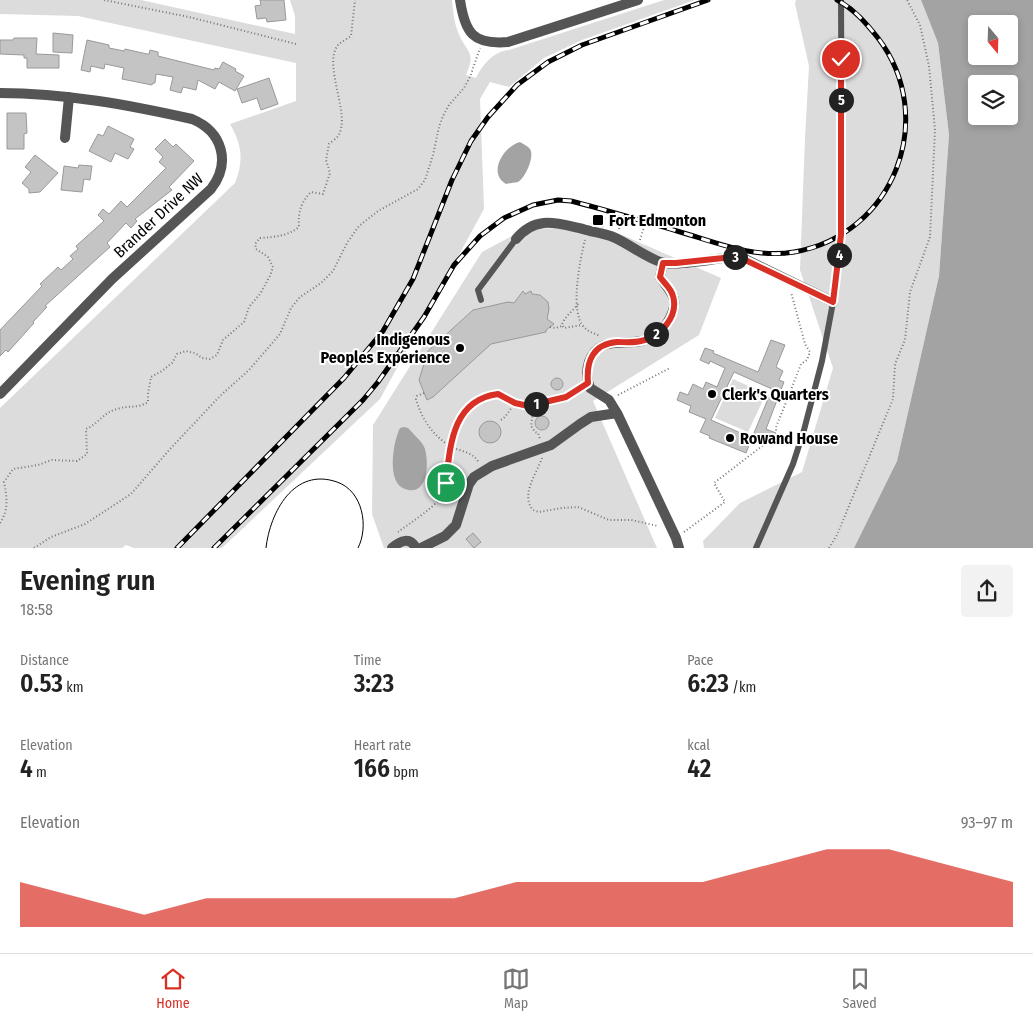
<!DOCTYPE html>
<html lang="en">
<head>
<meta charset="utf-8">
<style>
	body { margin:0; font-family:"Fira Sans Condensed",sans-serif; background:#f2f2f2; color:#222; height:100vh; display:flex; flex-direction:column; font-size:19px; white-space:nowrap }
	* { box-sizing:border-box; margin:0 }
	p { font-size:16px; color:#767676 }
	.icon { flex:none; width:28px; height:28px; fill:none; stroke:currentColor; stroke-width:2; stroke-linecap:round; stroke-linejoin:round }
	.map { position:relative; height:548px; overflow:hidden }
	.details { display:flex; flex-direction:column; background:#fff; flex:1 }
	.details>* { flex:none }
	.needle { width:32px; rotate:161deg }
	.tools { position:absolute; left:968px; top:15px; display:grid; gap:10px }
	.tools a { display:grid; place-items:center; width:50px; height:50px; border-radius:5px; background:#fff; box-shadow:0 2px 8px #0003; font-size:25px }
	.pin { position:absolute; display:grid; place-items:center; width:42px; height:42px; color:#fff; margin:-21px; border:2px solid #fff; border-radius:50%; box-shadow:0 1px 5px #0007 }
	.km { position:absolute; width:25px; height:25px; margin:-12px; border-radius:50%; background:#222; color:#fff; font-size:14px; line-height:25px; text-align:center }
	.round { display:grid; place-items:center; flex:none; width:52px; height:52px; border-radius:5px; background:#f2f2f2 }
	.summary { display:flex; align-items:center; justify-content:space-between; height:85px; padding:0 20px }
	h1 { font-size:28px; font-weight:600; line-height:38px }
	.stats { display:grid; grid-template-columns:repeat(3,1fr); gap:8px; height:85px; padding:5px 20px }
	.stats div { display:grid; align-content:center }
	.stats b { font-size:25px; font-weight:600 }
	.stats small { font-size:14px; font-weight:400 }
	.stats p { font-size:14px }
	.chart { height:140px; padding:10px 20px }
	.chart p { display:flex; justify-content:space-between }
	.chart svg { width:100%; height:90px; margin-top:5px; fill:#d93025; opacity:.7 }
	.tab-bar { display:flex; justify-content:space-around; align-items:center; height:70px; border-top:1px solid #e0e0e0; background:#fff; font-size:14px; color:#767676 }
	.tab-bar a { display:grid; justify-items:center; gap:2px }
	.tab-bar .current { color:#d93025 }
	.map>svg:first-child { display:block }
</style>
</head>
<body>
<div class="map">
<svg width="1033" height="548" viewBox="0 0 1033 548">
	<rect width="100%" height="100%" fill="#fff"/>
	<path fill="#dcdcdc" d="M 0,0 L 141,0 L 295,34 L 295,16 L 290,0 L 452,0 C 453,10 454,22 458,32 C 466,53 477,50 466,75 L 476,78 C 482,65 494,51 509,50 L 664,0 L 695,0 L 582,40 L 544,58 L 509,87 L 490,82 L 480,99 L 484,209 L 380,399 L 222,548 L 134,548 L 126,545 L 122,548 L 0,548 L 0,408 L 235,183 C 244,160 242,145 230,124 L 296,101 L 296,63 L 78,16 L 0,14 Z
		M 796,0 L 921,0 L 938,43 L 949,135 L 939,276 L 897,461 L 854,548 L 704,548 L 703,541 L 740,503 L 802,472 L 833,368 L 800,270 L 805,138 L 809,66 L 795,4 Z
		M 540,228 L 613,231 L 721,278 L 699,335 L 593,401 L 657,548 L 384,548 L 372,514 L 373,425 L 482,252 L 512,236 Z
		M 733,379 L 766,394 L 748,432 L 715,418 Z"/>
	<path fill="#a3a3a3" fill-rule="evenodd" d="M 921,0 L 1033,0 L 1033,548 L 854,548 L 897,461 L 939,276 L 949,135 L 938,43 ZM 976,24 L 1009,24 L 1009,56 L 976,56 ZM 976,84 L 1009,84 L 1009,116 L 976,116 Z
		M 520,142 C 523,144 528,146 530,149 C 535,157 525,178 518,182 C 514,183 509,183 506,184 C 487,173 504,146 520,142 Z
		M 404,427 L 408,428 C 413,434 423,442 425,449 C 429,463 428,497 405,489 C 386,483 393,442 400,428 Z"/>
	<path fill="#c4c4c4" stroke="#999" d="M 260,0 L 284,0 L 286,20 L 267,22 L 266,18 L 257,19 L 255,6 L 261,5 Z
		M 53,33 L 73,35 L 72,53 L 53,52 Z
		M 14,38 L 37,38 L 36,54 L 59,55 L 59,68 L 27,68 L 27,58 L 24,58 L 24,55 L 0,54 L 0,40 L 13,40 Z
		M 87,40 L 109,45 L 109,48 L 124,51 L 125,49 L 147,54 L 149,54 L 150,50 L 158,52 L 158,56 L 214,70 L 215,68 L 219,69 L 223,62 L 236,69 L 235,71 L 244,76 L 235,91 L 219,82 L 215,89 L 198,80 L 196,90 L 183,87 L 181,93 L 170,90 L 173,77 L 156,74 L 155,83 L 153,83 L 152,85 L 122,79 L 124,68 L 105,64 L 104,69 L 91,66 L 90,72 L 81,70 Z
		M 269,78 L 278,104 L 261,110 L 257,98 L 242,103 L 237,89 Z
		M 7,113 L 26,113 L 27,133 L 24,134 L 24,149 L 7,149 Z
		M 108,126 L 134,139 L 130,147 L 134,149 L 128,159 L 115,153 L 111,162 L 89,151 L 98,134 L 103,136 Z
		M 165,139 L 173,147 L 176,144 L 194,161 L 169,187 L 172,190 L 135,219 L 137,221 L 131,228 L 126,223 L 107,243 L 110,247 L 45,306 L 47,307 L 33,322 L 34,323 L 8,352 L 6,350 L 0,356 L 0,330 L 42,286 L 40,284 L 58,267 L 61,270 L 73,259 L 70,256 L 78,249 L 76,246 L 104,221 L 98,215 L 103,209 L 109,214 L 121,201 L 127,207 L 166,168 L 159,162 L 163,157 L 155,149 Z
		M 35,155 L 58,173 L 40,192 L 29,193 L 29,189 L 22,183 L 31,172 L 25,167 Z
		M 79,165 L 92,166 L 90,180 L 84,179 L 82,192 L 61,190 L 64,166 L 78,168 Z
		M 594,215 L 605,218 L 603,227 L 591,224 Z
		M 523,291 L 525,294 L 531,291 L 532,294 L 540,295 L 548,302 L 549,309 L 547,319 L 554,324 L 546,330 L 546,332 L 491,344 L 433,397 L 427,400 L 419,380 L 428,351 L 473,310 L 508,302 L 514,303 Z
		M 771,340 L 785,345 L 776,367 L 783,371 L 779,380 L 784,382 L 766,429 L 776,433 L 772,441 L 754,433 L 772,389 L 734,372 L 711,420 L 752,438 L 746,453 L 709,438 L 710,436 L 700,432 L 706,419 L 689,412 L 691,406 L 677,400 L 680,392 L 688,395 L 693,384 L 703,389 L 706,382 L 717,387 L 725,368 L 710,361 L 709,364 L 700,360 L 705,348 L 714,351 L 713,353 L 758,372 Z
		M551 384a6 6 0 1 1 12 0a6 6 0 1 1-12 0Z
		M535 423a7 7 0 1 1 14 0a7 7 0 1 1-14 0Z
		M479 432a11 11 0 1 1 22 0a11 11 0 1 1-22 0Z
		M 473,533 L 481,542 L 474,548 L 466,539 Z"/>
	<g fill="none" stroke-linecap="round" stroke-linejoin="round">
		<path stroke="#777" stroke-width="2" stroke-dasharray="1 2.5" stroke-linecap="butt" d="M 104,0 L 189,17 L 296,44
			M 619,229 L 622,220
			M 585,240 C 580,259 570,310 583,326 C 588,332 594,333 600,336
			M 640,240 L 644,227
			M 578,304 C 573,311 563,318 562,325 L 564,328 L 582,325
			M 550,327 L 555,328 L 562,326
			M 424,393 L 417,396 L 416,399 C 421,418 433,436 450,446 C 460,452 473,451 479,463
			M 786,394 L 802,401
			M 618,395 L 670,368
			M 532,406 L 533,412 L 531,426 L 535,432 L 538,433 L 540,439
			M 501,420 L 505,417 L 515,403
			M 542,458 C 537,473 520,495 533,510 L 539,512 L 562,508 L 578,507 L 609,520 L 631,520 L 658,526
			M 0,523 C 9,510 7,497 4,482 L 13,469 L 38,465 L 52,460 L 77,461 L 87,454 L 86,429 C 98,424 104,412 117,409 C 128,405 137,409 148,402 L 148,394 L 151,377 L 162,371 L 172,363 L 177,354 L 186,351 L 195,353 L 202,358 L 210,359 L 217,355 L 223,340 L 244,322 L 249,307 L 260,294 L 270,276 L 273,267 L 268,257 L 256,249 L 255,244 L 260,238 C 275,237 288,236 299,227 C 298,212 301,202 311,192 L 323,194 L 330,173 L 326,160 L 329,144 C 331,142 336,139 338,136 C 352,115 322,66 338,45 C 341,42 347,39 351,36 L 355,0
			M 398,532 C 411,522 438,506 444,492 C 447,485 446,476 447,469 C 452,435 458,399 498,394 L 515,403 L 528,406 L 557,400 L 566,397 L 579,388
			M 684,532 L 725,502 L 714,483 L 766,443 L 773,442 L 776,434 L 776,427 L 789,395 L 801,364 L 807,360 L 810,352 L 805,344 L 791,292
			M 34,548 L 51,537 L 85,524 L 131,494 L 170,449 L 220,396 L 249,370 L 280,334 L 291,308 L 300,297 L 321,283 L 333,271 L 347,243 L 359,226 L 378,211 L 418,189 L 425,180 L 433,155 L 439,127 L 443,116 L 449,105 L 464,88 L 470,77 L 480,48
			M 829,548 L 837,535 L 893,399 L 895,364 L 905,340 L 910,292 L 930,237 L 935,130 L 929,66 L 920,25 L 907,0"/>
		<path stroke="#555" stroke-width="6" d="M 481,300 L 478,290 L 516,239
			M 756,548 L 793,464 L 804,430 L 822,361 L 834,297 L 841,235 L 842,195 L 841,0"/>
		<path stroke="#555" stroke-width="10" d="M 460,0 C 465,33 473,45 508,42 L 638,0
			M 0,93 C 65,93 129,105 192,119 C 223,132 231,163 211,189 L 112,279 L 0,394
			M 65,138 L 69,97
			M 516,239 C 536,215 556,223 583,229 C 592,232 603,233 613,237 C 628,243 649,260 664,263 C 678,266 717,258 733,257 L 741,257 L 833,302
			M 663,263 L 660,277 C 671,293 680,298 670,318 C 665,329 657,336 645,340 C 624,347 599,334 589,362 C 586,371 587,380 590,388 L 609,400 L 617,413 L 676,538 L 679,548
			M 392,548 C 401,540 410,537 416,548
			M 421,548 L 445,536 L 456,525 L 469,484 L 474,477 L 492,466 L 551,445 L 580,424 L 591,417 L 617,413"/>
		<path stroke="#000" stroke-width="1" d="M 266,548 C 270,512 294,467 337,482 C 363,491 369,527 358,548"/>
		<g stroke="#000" stroke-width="5">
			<path id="rail" d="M 177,548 L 344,378 L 383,331 L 413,279 L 452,180 L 471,141 L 488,117 L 517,85 L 548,62 L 582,45 L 708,0
				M 214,548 L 363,400 L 378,382 L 424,317 L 454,265 L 480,236 L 504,218 L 533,205 L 558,200 L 571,201 C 607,210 642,221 677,231 C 715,242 754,259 794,252 C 894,235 939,118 878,38 C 866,23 854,9 837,0"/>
		</g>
		<use href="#rail" stroke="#fff" stroke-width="3" stroke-dasharray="9" stroke-linecap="butt"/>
	</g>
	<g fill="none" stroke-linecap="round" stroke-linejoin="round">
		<g stroke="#fff" stroke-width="10">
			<path id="route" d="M 446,483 C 450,446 452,400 498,394 L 515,403 L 528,406 L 566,397 L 588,383 C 586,361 593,344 617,342 C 625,342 633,343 641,341 C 660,338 679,316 673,296 C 671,288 665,284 660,277 L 663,263 L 676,263 L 733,257 L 741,258 L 833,302 L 841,235 L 841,59"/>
		</g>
		<use href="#route" stroke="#d93025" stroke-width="6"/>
	</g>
	<g fill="#000" stroke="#fff" stroke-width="2">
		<rect x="592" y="214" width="12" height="12" rx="2.5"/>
		<circle cx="460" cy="348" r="5"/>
		<circle cx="712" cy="394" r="5"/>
		<circle cx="730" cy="438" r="5"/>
	</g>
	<g text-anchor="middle" stroke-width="4" stroke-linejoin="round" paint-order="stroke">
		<g font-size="16" fill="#000" stroke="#fff">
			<text transform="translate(158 215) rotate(-43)" y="6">Brander Drive NW</text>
		</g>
		<g font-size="16" font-weight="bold" fill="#000" stroke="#fff" text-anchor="start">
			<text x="609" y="226">Fort Edmonton</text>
			<text x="450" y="345" text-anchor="end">Indigenous<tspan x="450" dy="18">Peoples Experience</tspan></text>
			<text x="722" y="400">Clerk's Quarters</text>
			<text x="740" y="444">Rowand House</text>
		</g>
	</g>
</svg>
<div class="tools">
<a><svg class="needle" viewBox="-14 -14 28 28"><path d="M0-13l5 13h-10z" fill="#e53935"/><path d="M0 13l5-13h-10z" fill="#767676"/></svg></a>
<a><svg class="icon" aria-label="layers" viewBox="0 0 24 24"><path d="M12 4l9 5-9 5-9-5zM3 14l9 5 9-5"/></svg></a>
</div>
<div class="pin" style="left:446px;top:483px;background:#1e9e55"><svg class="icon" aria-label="arrive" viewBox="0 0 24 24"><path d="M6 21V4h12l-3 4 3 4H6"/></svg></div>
<div class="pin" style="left:841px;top:59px;background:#d93025"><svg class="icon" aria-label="check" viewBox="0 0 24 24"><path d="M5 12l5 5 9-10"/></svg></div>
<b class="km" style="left:536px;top:404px">1</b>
<b class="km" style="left:656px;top:334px">2</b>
<b class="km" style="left:735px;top:257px">3</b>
<b class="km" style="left:839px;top:255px">4</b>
<b class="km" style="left:841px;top:100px">5</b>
</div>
<section class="details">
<div class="summary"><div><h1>Evening run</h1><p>18:58</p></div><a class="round"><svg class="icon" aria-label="share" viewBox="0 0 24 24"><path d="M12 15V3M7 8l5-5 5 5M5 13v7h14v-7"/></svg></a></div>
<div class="stats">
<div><p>Distance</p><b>0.53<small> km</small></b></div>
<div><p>Time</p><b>3:23</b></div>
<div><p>Pace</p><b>6:23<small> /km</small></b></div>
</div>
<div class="stats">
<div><p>Elevation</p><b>4<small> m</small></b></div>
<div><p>Heart rate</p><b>166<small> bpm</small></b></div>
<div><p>kcal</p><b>42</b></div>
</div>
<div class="chart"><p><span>Elevation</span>93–97 m</p>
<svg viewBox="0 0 160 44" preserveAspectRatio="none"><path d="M0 44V22L10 30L20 38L30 30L40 30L50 30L60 30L70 30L80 22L90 22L100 22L110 22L120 14L130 6L140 6L150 14L160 22V44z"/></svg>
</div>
</section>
<nav class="tab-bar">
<a class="current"><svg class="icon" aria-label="home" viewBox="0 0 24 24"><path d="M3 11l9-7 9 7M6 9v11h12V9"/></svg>Home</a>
<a><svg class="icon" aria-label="map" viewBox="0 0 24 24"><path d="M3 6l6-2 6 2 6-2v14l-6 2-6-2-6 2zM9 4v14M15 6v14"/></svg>Map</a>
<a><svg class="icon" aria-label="saved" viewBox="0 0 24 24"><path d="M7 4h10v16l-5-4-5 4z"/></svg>Saved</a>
</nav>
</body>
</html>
